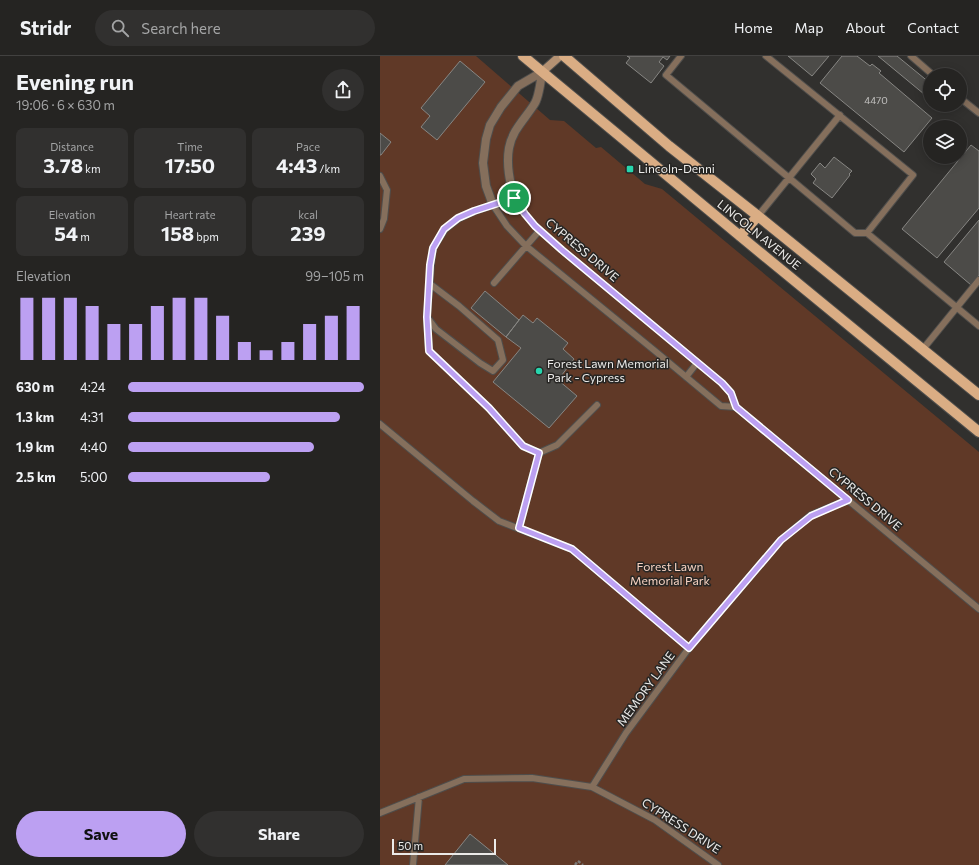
<!DOCTYPE html>
<html lang="en">
<head>
<meta charset="utf-8">
<style>
	body { margin:0; font-family:Commissioner,sans-serif; background:#31302f; color:#f1f3f6; height:100vh; display:flex; flex-direction:column; font-size:15px; white-space:nowrap }
	* { box-sizing:border-box; margin:0 }
	p { font-size:13px; color:#a3a4a5 }
	.icon { flex:none; width:22px; height:22px; fill:none; stroke:currentColor; stroke-width:2; stroke-linecap:round; stroke-linejoin:round }
	.map { position:relative; flex:1; overflow:hidden }
	.panel { display:flex; flex-direction:column; background:#252422; width:380px }
	.panel>* { flex:none }
	.controls { position:absolute; left:543px; top:12px; display:grid; gap:8px }
	.controls a { display:grid; place-items:center; width:44px; height:44px; border-radius:50%; background:#252422; box-shadow:0 2px 10px #0003,0 0 0 1px #424140; font-size:20px }
	.scale { position:absolute; left:12px; bottom:10px; width:104px; box-sizing:border-box; padding-left:4px; border:2px solid #ebeae8; border-top:0; font-size:11px; line-height:14px; white-space:nowrap; color:#ebeae8; -webkit-text-stroke:3px #272624; paint-order:stroke }
	.pin { position:absolute; display:grid; place-items:center; width:34px; height:34px; color:#fff; margin:-17px; border:2px solid #fff; border-radius:50%; box-shadow:0 1px 4px #0007 }
	.round { display:grid; place-items:center; flex:none; width:42px; height:42px; border-radius:21px; background:#31302f }
	.summary { display:flex; align-items:center; justify-content:space-between; height:68px; padding:0 16px }
	h1 { font-size:22px; font-weight:700; line-height:30px }
	.metrics { display:grid; grid-template-columns:repeat(3,1fr); gap:6px; height:68px; padding:4px 16px }
	.metrics div { display:grid; align-content:center; border-radius:8px; background:#31302f; text-align:center }
	.metrics b { font-size:20px; font-weight:700 }
	.metrics small { font-size:11px; font-weight:400 }
	.metrics p { font-size:11px }
	.chart { height:112px; padding:8px 16px }
	.chart p { display:flex; justify-content:space-between }
	.chart svg { width:100%; height:72px; margin-top:4px; stroke:#bca0f2; stroke-width:6 }
	.primary-button { display:flex; gap:8px; margin-top:auto; padding:8px 16px }
	.primary-button a { flex:1; height:46px; border-radius:24px; background:#bca0f2; color:#111; font-size:16px; font-weight:700; line-height:46px; text-align:center }
	.primary-button a+a { background:#31302f; color:#f1f3f6 }
	ul { padding:0 16px; list-style:none; font-size:13px }
	li { display:grid; grid-template-columns:64px 48px 1fr; align-items:center; height:30px }
	li i { height:10px; border-radius:5px; background:#bca0f2 }
	header { display:flex; align-items:center; gap:24px; box-sizing:border-box; height:56px; padding:0 20px; background:#252422; border-bottom:1px solid #424140 }
	header strong { font-size:19px }
	nav { display:flex; gap:22px; margin-inline-start:auto; font-size:14px }
	.search { width:280px; height:36px; background:#31302f; display:flex; align-items:center; gap:10px; box-sizing:border-box; padding:0 14px; border-radius:22px; color:#a3a4a5; font-size:15px }
	main { display:flex; flex:1; min-height:0 }
	.map>svg:first-child { display:block }
</style>
</head>
<body>
<header>
<strong>Stridr</strong>
<div class="search"><svg class="icon" aria-label="search" viewBox="0 0 24 24"><circle cx="10" cy="10" r="6"/><path d="M15 15l6 6"/></svg>Search here</div>
<nav><a>Home</a><a>Map</a><a>About</a><a>Contact</a></nav>
</header>
<main>
<section class="panel">
<div class="summary"><div><h1>Evening run</h1><p>19:06 · 6 × 630 m</p></div><a class="round"><svg class="icon" aria-label="share" viewBox="0 0 24 24"><path d="M12 15V3M7 8l5-5 5 5M5 13v7h14v-7"/></svg></a></div>
<div class="metrics">
<div><p>Distance</p><b>3.78<small> km</small></b></div>
<div><p>Time</p><b>17:50</b></div>
<div><p>Pace</p><b>4:43<small> /km</small></b></div>
</div>
<div class="metrics">
<div><p>Elevation</p><b>54<small> m</small></b></div>
<div><p>Heart rate</p><b>158<small> bpm</small></b></div>
<div><p>kcal</p><b>239</b></div>
</div>
<div class="chart"><p><span>Elevation</span>99–105 m</p>
<svg viewBox="0 0 160 44" preserveAspectRatio="none"><path d="M5 44V6M15 44V6M25 44V6M35 44V11M45 44V22M55 44V22M65 44V11M75 44V6M85 44V6M95 44V17M105 44V33M115 44V38M125 44V33M135 44V22M145 44V17M155 44V11"/></svg>
</div>
<ul>
<li><b>630 m</b>4:24<i style="width:100%"></i></li>
<li><b>1.3 km</b>4:31<i style="width:90%"></i></li>
<li><b>1.9 km</b>4:40<i style="width:79%"></i></li>
<li><b>2.5 km</b>5:00<i style="width:60%"></i></li>
</ul>
<div class="primary-button"><a>Save</a><a>Share</a></div>
</section>
<div class="map">
<svg width="599" height="809" viewBox="0 0 599 809">
	<rect width="100%" height="100%" fill="#31302e"/>
	<path fill="#603927" d="M 0,0 L 96,0 L 170,64 L 184,65 L 216,92 L 221,91 L 265,128 L 282,133 L 599,396 L 599,809 L 0,809 Z"/>
	<path fill="#4c4b48" stroke="#878683" d="M 247,0 L 290,0 L 287,4 L 283,1 L 279,6 L 284,10 L 271,27 L 246,7 L 250,2 Z
		M 408,0 L 449,0 L 432,20 Z
		M 462,0 L 477,0 L 490,10 L 492,8 L 501,15 L 499,17 L 552,62 L 524,96 L 440,27 Z
		M 498,0 L 517,0 L 550,27 L 550,43 Z
		M 80,5 L 105,26 L 57,84 L 41,71 L 50,60 L 41,52 Z
		M 0,77 L 11,86 L 1,99 L 0,99 Z
		M 591,89 L 599,95 L 599,152 L 557,202 L 522,173 Z
		M 454,101 L 472,115 L 469,118 L 470,119 L 452,142 L 433,127 L 436,123 L 431,118 L 440,107 L 445,112 Z
		M 599,164 L 599,219 L 591,229 L 564,206 Z
		M 105,235 L 139,264 L 126,281 L 91,252 Z
		M 143,259 L 153,267 L 157,262 L 188,287 L 183,293 L 194,303 L 178,324 L 197,340 L 169,372 L 113,326 L 141,292 L 126,281 Z
		M 90,778 L 128,809 L 65,809 Z"/>
	<g fill="none" stroke-linecap="round" stroke-linejoin="round">
		<g stroke="#4f4e4c" stroke-width="8">
			<path id="service" d="M 301,0 L 286,19 L 475,177 L 487,177 L 533,119 L 386,0
				M 531,0 L 553,19
				M 580,42 L 599,57
				M 0,120 L 7,134 L 4,163 L 0,173
				M 113,149 L 127,170 L 145,189 L 275,295 L 341,350 L 356,351
				M 378,160 L 460,59
				M 487,177 L 599,270
				M 114,227 L 160,174
				M 50,228 L 79,250 L 118,284 L 123,304 L 113,315 L 100,307 L 56,273 L 47,261 L 51,209 L 53,192 L 65,173 L 78,163 L 95,155 L 134,142 L 145,158 L 155,170 L 182,194 L 342,327 L 351,337 L 356,351 L 599,553
				M 47,261 L 49,295 L 109,352 L 143,390 L 159,397 L 177,389 L 217,349
				M 543,293 L 599,224
				M 306,321 L 317,307
				M 0,368 L 93,445 L 119,465 L 192,493 L 309,592
				M 139,472 L 159,397
				M 212,731 L 246,677 L 309,592 L 401,484 L 431,459 L 468,444
				M 0,757 L 84,723 L 152,722 L 212,731 L 275,764 L 338,809
				M 33,809 L 39,741"/>
		</g>
		<g stroke="#4f4e4c" stroke-width="10">
			<path id="minor" d="M 134,142 C 130,126 126,109 129,92 C 132,74 146,62 155,47 C 159,40 161,24 162,16
				M 113,149 L 106,130 L 103,107 L 106,83 L 110,69 L 121,51 L 138,30 L 162,16"/>
		</g>
		<g stroke="#4f4e4c" stroke-width="10">
			<path id="secondary" d="M 162,16 L 180,0"/>
		</g>
		<g stroke="#4f4e4c" stroke-width="12">
			<path id="primary" d="M 143,0 L 360,180 L 599,376
				M 184,0 L 289,90 L 378,160 L 599,339
				M 360,180 L 378,160"/>
		</g>
		<path stroke="#7c7b79" stroke-width="2.5" stroke-dasharray="3 2" stroke-linecap="butt" d="M 195,809 L 198,805 L 203,809"/>
		<use href="#service" stroke="#856f5c" stroke-width="6"/>
		<use href="#minor" stroke="#856f5c" stroke-width="8"/>
		<use href="#secondary" stroke="#b59273" stroke-width="8"/>
		<use href="#primary" stroke="#daad84" stroke-width="10"/>
	</g>
	<g fill="none" stroke-linecap="round" stroke-linejoin="round">
		<g stroke="#fff" stroke-width="8">
			<path id="route" d="M 134,142 L 145,158 L 155,170 L 182,194 L 342,327 L 351,337 L 356,351 L 468,444 L 431,460 L 401,484 L 309,592 L 192,493 L 139,472 L 159,397 L 143,390 L 109,352 L 49,295 L 47,261 L 50,209 L 53,192 L 64,173 L 78,162 L 94,155 Z"/>
		</g>
		<use href="#route" stroke="#bca0f2" stroke-width="5"/>
	</g>
	<g fill="#27d5ad" stroke="#272624" stroke-width="1.5">
		<rect x="246" y="109" width="8" height="8" rx="2"/>
		<circle cx="159" cy="315" r="4"/>
	</g>
	<g text-anchor="middle" stroke-width="3" stroke-linejoin="round" paint-order="stroke">
		<g font-size="10" fill="#c3c2c0">
			<text x="496" y="48">4470</text>
		</g>
		<g font-size="12" fill="#ebeae8" stroke="#272624" text-anchor="start">
			<text x="258" y="117">Lincoln-Denni</text>
			<text x="167" y="312">Forest Lawn Memorial<tspan x="167" dy="14">Park - Cypress</tspan></text>
		</g>
		<g font-size="12" fill="#ebeae8" stroke="#272624">
			<text transform="translate(379 179) rotate(39)" y="4">LINCOLN AVENUE</text>
			<text transform="translate(202 194) rotate(40)" y="4">CYPRESS DRIVE</text>
			<text transform="translate(485 443) rotate(40)" y="4">CYPRESS DRIVE</text>
			<text transform="translate(266 633) rotate(-54)" y="4">MEMORY LANE</text>
			<text transform="translate(301 770) rotate(33)" y="4">CYPRESS DRIVE</text>
		</g>
		<g font-size="12" fill="#f8d3c2" stroke="#272624">
			<text x="290" y="515">Forest Lawn<tspan x="290" dy="14">Memorial Park</tspan></text>
		</g>
	</g>
</svg>
<div class="controls">
<a><svg class="icon" aria-label="locate" viewBox="0 0 24 24"><circle cx="12" cy="12" r="6"/><path d="M12 2v4M12 18v4M2 12h4M18 12h4"/></svg></a>
<a><svg class="icon" aria-label="layers" viewBox="0 0 24 24"><path d="M12 4l9 5-9 5-9-5zM3 14l9 5 9-5"/></svg></a>
</div>
<div class="scale">50 m</div>
<div class="pin" style="left:134px;top:142px;background:#1e9e55"><svg class="icon" aria-label="arrive" viewBox="0 0 24 24"><path d="M6 21V4h12l-3 4 3 4H6"/></svg></div>
</div>
</main>
</body>
</html>
